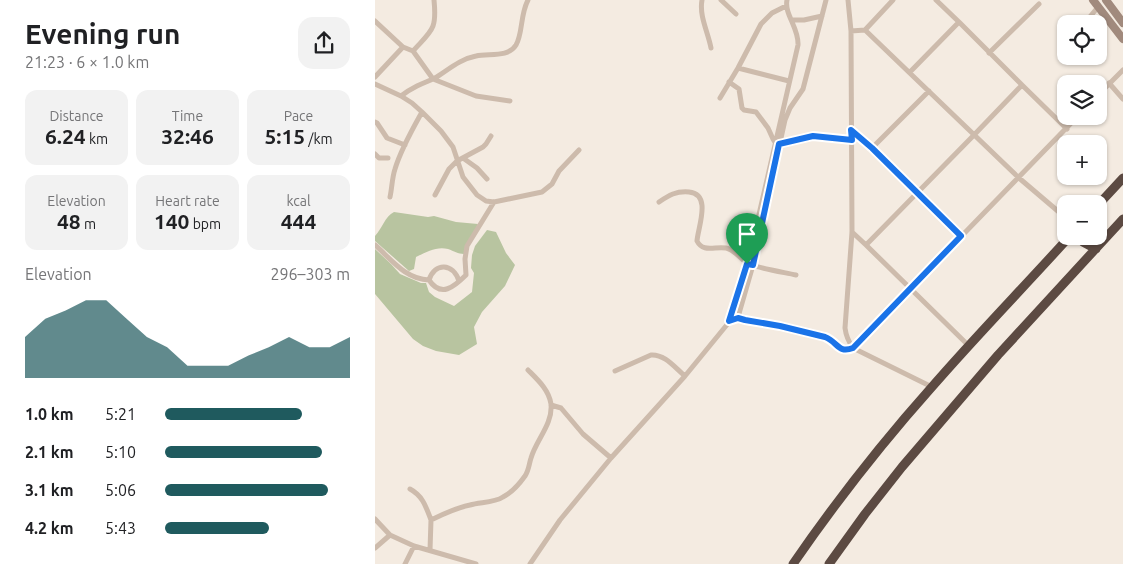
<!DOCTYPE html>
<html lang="en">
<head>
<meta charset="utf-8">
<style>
	body { margin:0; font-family:Ubuntu,sans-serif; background:#f2f2f2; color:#202124; height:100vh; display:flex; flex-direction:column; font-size:19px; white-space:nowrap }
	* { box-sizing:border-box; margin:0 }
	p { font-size:16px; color:#757577 }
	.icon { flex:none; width:28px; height:28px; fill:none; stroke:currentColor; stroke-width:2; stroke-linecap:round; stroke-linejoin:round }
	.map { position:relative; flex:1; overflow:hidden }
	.panel { display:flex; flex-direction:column; background:#fff; width:375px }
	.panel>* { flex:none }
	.controls { position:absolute; left:682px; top:15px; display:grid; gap:10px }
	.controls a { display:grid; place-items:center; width:50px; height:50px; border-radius:10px; background:#fff; box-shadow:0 1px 4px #0004; font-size:25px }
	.pin { position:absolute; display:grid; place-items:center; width:42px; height:42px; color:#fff; margin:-51px -21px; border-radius:50% 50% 50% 0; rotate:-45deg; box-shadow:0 0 5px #0007 }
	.pin .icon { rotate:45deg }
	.round { display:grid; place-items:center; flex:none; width:52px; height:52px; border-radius:15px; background:#f2f2f2 }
	.overview { display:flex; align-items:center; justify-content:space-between; height:85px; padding:0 25px }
	h1 { font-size:28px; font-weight:700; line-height:38px }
	.figures { display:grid; grid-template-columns:repeat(3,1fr); gap:8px; height:85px; padding:5px 25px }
	.figures div { display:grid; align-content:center; border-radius:12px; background:#f2f2f2; text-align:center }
	.figures b { font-size:21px; font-weight:700 }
	.figures small { font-size:14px; font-weight:400 }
	.figures p { font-size:14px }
	.chart { height:140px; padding:10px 25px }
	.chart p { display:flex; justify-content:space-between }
	.chart svg { width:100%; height:90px; margin-top:5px; fill:#1f5a5e; opacity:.7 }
	ul { padding:0 25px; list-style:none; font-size:16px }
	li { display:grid; grid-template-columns:80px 60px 1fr; align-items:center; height:38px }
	li i { height:12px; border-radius:6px; background:#1f5a5e }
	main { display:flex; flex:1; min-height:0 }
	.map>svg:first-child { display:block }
</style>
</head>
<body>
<main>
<section class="panel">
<div class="overview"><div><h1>Evening run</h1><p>21:23 · 6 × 1.0 km</p></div><a class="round"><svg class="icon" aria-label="share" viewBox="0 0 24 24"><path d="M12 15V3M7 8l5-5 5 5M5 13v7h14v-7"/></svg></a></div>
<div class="figures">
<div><p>Distance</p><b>6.24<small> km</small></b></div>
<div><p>Time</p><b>32:46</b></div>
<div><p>Pace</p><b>5:15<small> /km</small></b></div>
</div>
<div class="figures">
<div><p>Elevation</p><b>48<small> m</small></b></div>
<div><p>Heart rate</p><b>140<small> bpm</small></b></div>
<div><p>kcal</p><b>444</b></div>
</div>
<div class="chart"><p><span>Elevation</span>296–303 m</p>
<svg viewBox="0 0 160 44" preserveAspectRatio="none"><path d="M0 44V24L10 15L20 11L30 6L40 6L50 15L60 24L70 29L80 38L90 38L100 38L110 33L120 29L130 24L140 29L150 29L160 24V44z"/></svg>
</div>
<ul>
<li><b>1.0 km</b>5:21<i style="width:74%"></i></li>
<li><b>2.1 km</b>5:10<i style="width:85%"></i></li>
<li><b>3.1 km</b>5:06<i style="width:88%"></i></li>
<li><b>4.2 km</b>5:43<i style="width:56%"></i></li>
</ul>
</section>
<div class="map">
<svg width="748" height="564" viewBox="0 0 748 564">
	<rect width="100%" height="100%" fill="#f4ebe1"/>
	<path fill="#b8c4a0" d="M 19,212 L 53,217 L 59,216 L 81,222 L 103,224 L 89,254 C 83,254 79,251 73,249 C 62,246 51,252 41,257 L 39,269 L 34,271 L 0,241 L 0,236 C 7,229 10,216 19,212 Z
		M 112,230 L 121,232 L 131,253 L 140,265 L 130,286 L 107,312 L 99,327 L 102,344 L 84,355 L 61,351 L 48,346 L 38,339 L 0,294 L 0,249 L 16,264 L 25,274 L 46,283 L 51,283 L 54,292 L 60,297 L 79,306 L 97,292 L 99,273 L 96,268 L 97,255 L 100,246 Z"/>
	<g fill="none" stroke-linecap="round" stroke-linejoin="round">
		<path stroke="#cdbbac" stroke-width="5" d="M 327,0 C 324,16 333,32 336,48
			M 346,0 L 361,14
			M 473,0 L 476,31
			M 518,0 L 490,30 L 644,178 L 691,218
			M 561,0 L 584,22
			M 417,20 L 429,20 L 447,16
			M 0,21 L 28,47 L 0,77
			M 709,24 L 723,7
			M 28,47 L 38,51 L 58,79 L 101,96 L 135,101
			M 38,51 C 57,30 62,30 59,0
			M 614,53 L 664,4
			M 363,68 L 414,81
			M 535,72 L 584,22 L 647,85 L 599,135 L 491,245 L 594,346
			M 354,82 L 364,89 L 367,108 L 369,110 L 381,112 L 393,128 L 398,139 L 400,142
			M 734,83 L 748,99
			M 0,84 L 26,96 L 37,103 L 47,112 L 66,131 L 78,147 L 88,177 L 102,195 L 111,201 L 119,202 L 167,192 L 177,184 L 184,171 L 204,150
			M 647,85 L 692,129
			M 554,91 L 497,148 L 586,237
			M 724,94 L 748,70
			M 26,96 C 31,92 36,89 42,86 C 48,83 54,81 60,78 C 73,70 85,59 101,56 C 114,53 133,58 141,45 C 148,33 145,15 153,0
			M 345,98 L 363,68 L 386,24 L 397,13 L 411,6
			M 0,122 L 2,123 L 12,138 L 30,145
			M 477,130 L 497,148
			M 404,144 L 438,136 L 477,140
			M 0,154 L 4,158 L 13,158
			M 88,158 L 102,168 L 112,179
			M 60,195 L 74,169 L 82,161 L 108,147 L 111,144 L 116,136
			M 15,197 C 17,188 17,178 20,169 C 26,149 37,130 47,112
			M 284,202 C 294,195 301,191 314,192 C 337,194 323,227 322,241 C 328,253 340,246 351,248 C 361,250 366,261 374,264 C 387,269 407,272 421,275
			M 477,232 L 491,245
			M 0,245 C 16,259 30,279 54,280 C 66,298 79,287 91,275 L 90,259 L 92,246 L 119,202
			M 54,280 C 60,262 78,263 84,281
			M 363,317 L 378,265 L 410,120 L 415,108 L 428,89 L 451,0
			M 355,321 L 363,317 L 370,321 L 405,326 L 450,337 C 462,342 464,353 478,348 C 473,341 471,336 470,328 L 477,232 L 476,31 L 490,30
			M 240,371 L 276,355 C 290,354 300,368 310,376
			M 557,387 L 478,348 L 703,116
			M 176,405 L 186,408 L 208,434 L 236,458
			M 35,489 C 48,496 51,507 56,520
			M 0,519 L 15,535 L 39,546 L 101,564
			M 0,548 L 15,535
			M 55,550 L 56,520 C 68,514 81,508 95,505 C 105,502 119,503 128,497 C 136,493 145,483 150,476 C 154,470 154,464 156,458 C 161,440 178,424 176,404 C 174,390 163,380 153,370
			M 30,564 L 39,546
			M 155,564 L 185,520 L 236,458 L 310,376 L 355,321 L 372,264 L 382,223 L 423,45 C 424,28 409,14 412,0"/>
		<path stroke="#a18a7d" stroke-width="8" d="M 718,0 L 748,39
			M 731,0 L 748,23"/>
		<path stroke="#5c4a42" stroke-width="9" d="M 724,204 L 748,178
			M 704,236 L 708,242 L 721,249
			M 418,564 C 460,503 507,443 556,388 C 601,336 649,287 695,236
			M 454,564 L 490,514 L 527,467 L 623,355 L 748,219"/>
	</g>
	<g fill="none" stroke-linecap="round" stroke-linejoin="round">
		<g stroke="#fff" stroke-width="10">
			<path id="route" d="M 476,130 L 497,148 L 586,236 L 478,348 C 463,354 463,342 450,337 L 405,326 L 370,320 L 363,318 L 354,321 L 372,264 L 378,265 L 404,144 L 438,136 L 477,140 Z"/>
		</g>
		<use href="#route" stroke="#1a73e8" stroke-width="6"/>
	</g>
</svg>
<div class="controls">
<a><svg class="icon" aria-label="locate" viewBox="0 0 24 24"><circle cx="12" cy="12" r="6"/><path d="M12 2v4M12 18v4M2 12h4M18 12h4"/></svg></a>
<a><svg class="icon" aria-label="layers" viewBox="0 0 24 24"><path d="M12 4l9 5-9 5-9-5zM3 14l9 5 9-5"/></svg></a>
<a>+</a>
<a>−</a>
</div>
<div class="pin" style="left:372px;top:264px;background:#1e9e55"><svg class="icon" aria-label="arrive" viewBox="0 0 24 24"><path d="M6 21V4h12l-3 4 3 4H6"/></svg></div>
</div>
</main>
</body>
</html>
